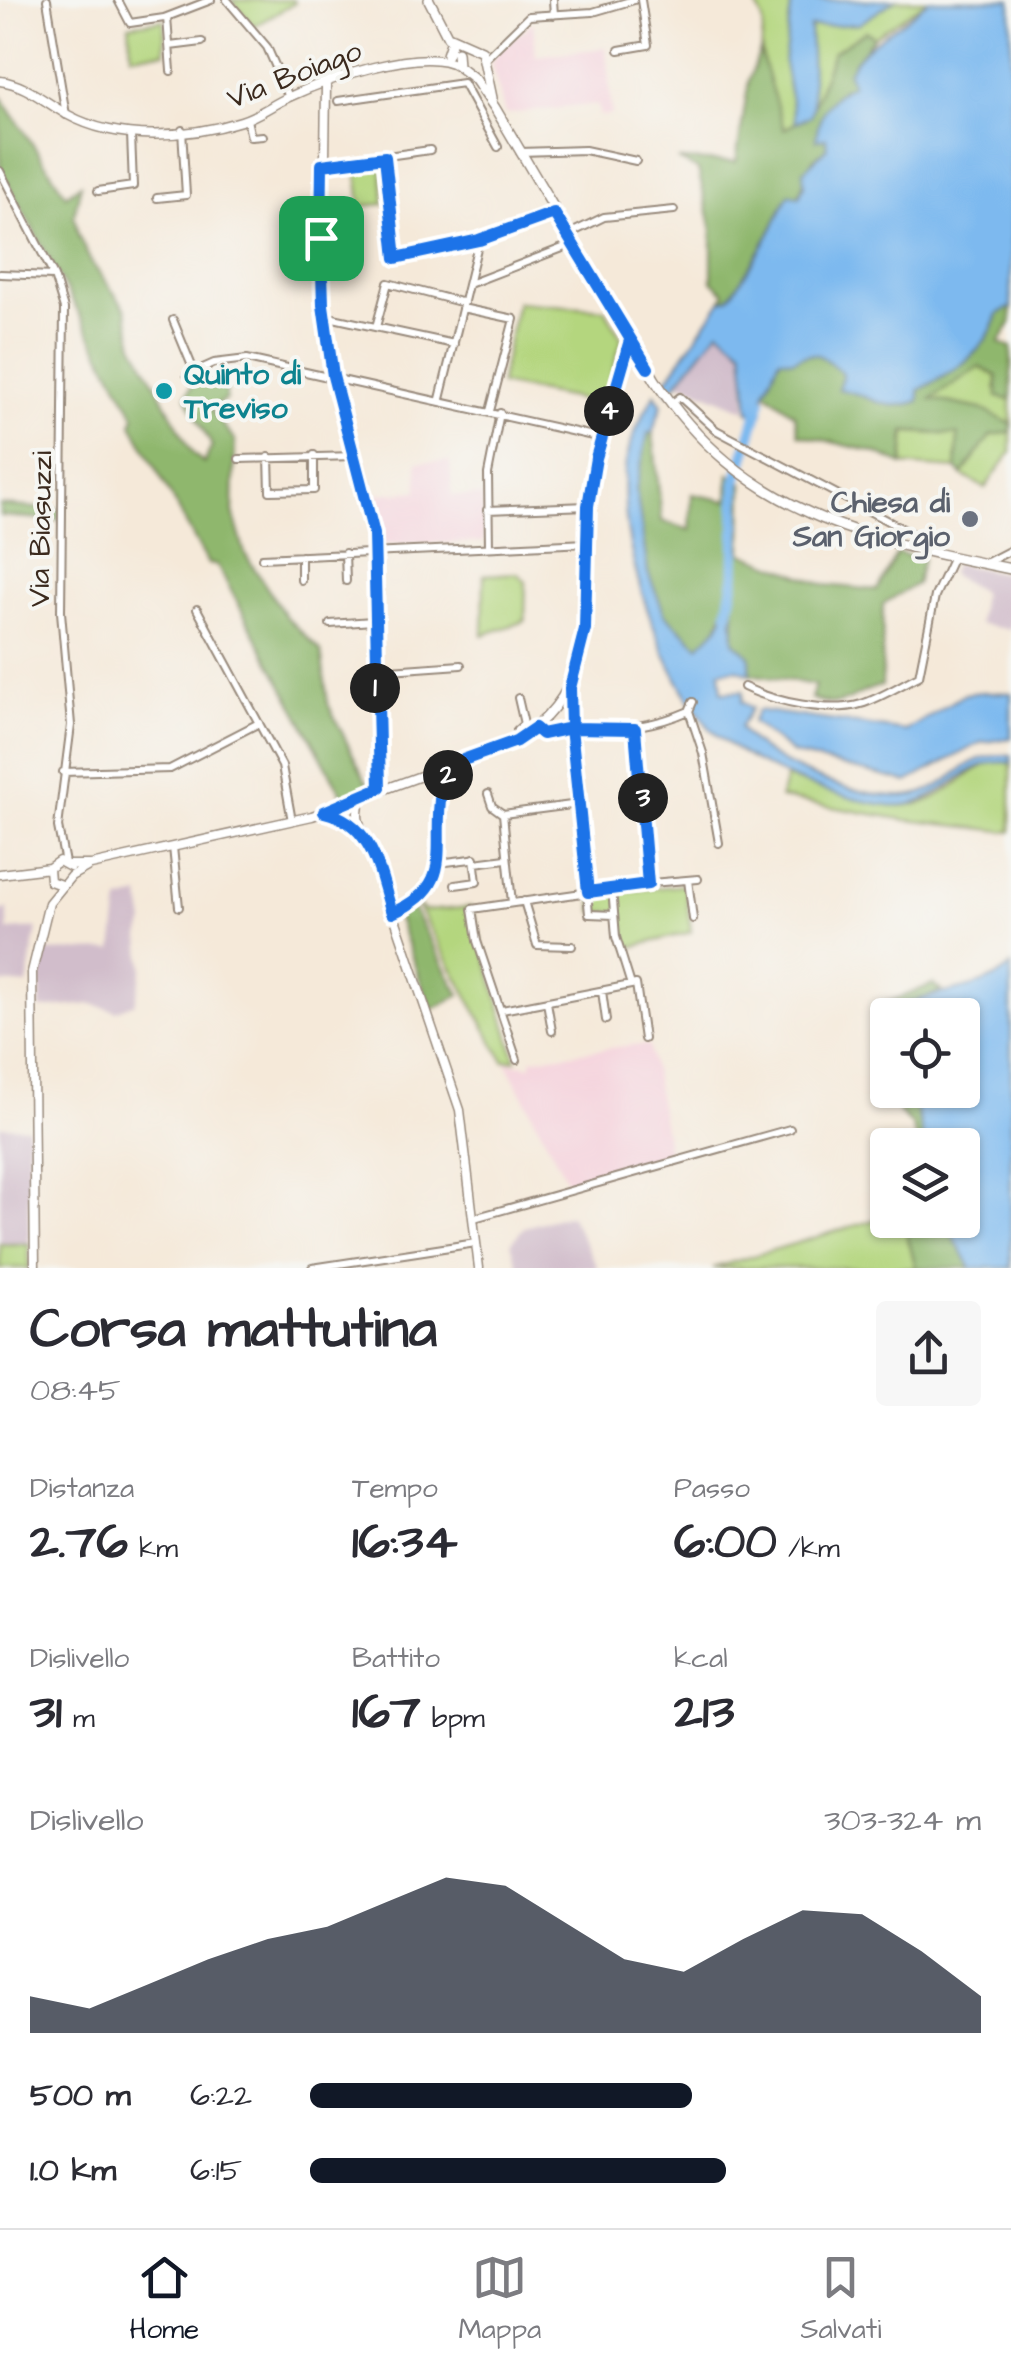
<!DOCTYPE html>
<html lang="it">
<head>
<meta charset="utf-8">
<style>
	body { margin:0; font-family:"Architects Daughter",sans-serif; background:#f7f7f7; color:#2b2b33; height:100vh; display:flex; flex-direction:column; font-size:38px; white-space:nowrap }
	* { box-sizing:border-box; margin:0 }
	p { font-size:32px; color:#7c7c81 }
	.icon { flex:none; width:55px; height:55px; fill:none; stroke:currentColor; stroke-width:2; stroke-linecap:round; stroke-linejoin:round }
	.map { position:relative; height:1268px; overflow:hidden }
	.panel { display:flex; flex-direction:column; background:#fff; flex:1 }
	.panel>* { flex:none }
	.fabs { position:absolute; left:870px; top:998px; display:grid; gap:20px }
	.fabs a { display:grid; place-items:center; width:110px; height:110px; border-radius:10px; background:#fff; box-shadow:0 2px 8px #0004; font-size:50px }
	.pin { position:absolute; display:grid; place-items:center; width:85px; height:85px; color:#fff; margin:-42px; border-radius:20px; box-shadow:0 5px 15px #0006 }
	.km { position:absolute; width:50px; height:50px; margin:-25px; border-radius:50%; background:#222; color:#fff; font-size:28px; line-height:50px; text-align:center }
	.round { display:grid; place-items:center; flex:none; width:105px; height:105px; border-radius:10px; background:#f7f7f7 }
	.overview { display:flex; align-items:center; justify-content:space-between; height:170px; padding:0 30px }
	h1 { font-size:55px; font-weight:800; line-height:75px }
	.stats { display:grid; grid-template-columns:repeat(3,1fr); gap:15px; height:170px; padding:10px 30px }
	.stats div { display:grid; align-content:center }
	.stats b { font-size:50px; font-weight:800 }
	.stats small { font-size:28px; font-weight:400 }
	.stats p { font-size:28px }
	.chart { height:280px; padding:20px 30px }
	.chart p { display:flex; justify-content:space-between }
	.chart svg { width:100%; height:180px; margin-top:10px; fill:#111827; opacity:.7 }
	ul { padding:0 30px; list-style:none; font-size:32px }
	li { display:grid; grid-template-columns:160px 120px 1fr; align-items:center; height:75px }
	li i { height:25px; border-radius:12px; background:#111827 }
	.dock { display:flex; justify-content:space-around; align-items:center; height:140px; border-top:2px solid #e1e1e2; background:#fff; font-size:28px; color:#7c7c81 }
	.dock a { display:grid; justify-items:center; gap:5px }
	.dock .active { color:#111827 }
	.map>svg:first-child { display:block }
</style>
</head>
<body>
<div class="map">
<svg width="1011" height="1268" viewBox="0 0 1011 1268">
	<rect width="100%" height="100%" fill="#f6f6f2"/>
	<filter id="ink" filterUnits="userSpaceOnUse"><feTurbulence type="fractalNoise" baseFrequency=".01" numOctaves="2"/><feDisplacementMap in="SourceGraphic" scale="20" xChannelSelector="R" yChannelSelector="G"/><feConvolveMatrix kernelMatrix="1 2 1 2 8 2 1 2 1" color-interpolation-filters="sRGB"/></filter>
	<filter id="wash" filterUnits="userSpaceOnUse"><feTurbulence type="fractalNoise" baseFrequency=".0048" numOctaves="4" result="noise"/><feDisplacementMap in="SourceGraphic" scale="40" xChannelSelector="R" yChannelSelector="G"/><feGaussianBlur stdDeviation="2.25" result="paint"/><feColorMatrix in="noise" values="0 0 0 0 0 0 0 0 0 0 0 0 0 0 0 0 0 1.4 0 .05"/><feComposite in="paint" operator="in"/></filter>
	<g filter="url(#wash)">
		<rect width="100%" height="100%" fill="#f5e9d9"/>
		<path fill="#f5cfda" d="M 533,22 L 536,56 L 606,48 L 612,115 L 600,116 L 597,104 L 506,114 L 491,64 L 496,53 Z
			M 450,461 L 452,496 L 482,496 L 484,542 L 379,544 L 368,495 L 418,491 L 417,462 Z
			M 633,1045 L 649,1045 L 669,1156 L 568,1183 L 506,1062 L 531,1066 L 531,1059 Z"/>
		<path fill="#d1bdcb" d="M 719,330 L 744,351 L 746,410 L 679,382 Z
			M 955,564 L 1011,575 L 1011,630 L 978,624 L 982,592 L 950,574 Z
			M 140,896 L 145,922 L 140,937 L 143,967 L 135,1003 L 116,1011 L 92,1004 L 40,1009 L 41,952 L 113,950 L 119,901 Z
			M 8,908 L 8,930 L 37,928 L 27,985 L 0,983 L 0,912 Z
			M 0,1126 L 28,1127 L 29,1244 L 0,1244 Z
			M 570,1215 L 598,1268 L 519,1268 L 511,1243 L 524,1227 Z"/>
		<path fill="#b4d67e" stroke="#78804e" stroke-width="2.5" d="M 231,0 L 293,0 L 295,3 L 254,26 Z
			M 752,0 L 792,0 L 787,38 L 795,123 L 784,129 C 772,112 765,72 762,52 C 759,32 772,25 752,0 Z
			M 895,0 L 928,0 L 874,37 L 866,31 L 833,52 L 813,107 L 810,26 L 859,24 Z
			M 164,20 L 165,52 L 131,55 L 129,25 Z
			M 382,168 L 384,204 L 361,206 L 357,170 Z
			M 517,302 L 605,309 L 622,339 L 603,404 L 500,384 Z
			M 978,367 L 997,376 L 996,389 L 1011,400 L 1011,424 L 981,409 L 931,399 L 934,392 Z
			M 906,432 L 958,435 L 956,469 L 903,465 Z
			M 1011,432 L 1011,452 L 985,488 L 962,475 L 991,435 Z
			M 517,573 L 526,582 L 525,621 L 483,635 L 484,575 Z
			M 996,761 L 1011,763 L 1011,832 L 906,820 L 780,798 L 786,778 C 824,788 894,817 930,800 C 955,789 969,769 996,761 Z
			M 685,885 L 691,932 L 628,948 L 621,912 L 594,912 L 592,894 Z
			M 416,904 L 425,911 L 471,907 L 516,1060 L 504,1061 Z
			M 887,1216 L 903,1220 L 916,1268 L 713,1268 Z
			M 0,1244 L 29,1244 L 29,1268 L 0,1268 Z"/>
		<path fill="#8fb76d" stroke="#657046" stroke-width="2.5" d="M 866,31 L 874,37 L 854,62 L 852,85 C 827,94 820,115 817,140 L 827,138 L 827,149 L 813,159 L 798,197 L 786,199 C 769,238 752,265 729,298 L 721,301 L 725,293 L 712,281 L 712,230 L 698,170 L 678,160 L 736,162 L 749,80 L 760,51 L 784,129 L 810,116 L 833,52 Z
			M 0,95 L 66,195 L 81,184 L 74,215 L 78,235 L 91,262 L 126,309 L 134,344 L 193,454 L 204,463 L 212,446 L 186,397 L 195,379 L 226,384 L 226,399 L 210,409 L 235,440 L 233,512 L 245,554 L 286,617 L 321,651 L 328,704 L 366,781 L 373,787 L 345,800 L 217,565 L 208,564 L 132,424 L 135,416 L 0,169 Z
			M 1011,307 L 1011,323 L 999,343 L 1011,347 L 1011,400 L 997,397 L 997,376 L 979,367 L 931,399 L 981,409 L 1011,424 L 1011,432 L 991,435 L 962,475 L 956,469 L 958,435 L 905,431 L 903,465 L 877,453 L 799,434 L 795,415 L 765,391 L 780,358 L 793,360 C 816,347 825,357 843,374 L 839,389 C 871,394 882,414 919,401 L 919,390 C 954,372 985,354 998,314 Z
			M 648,432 L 653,433 L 662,521 L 690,530 L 692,494 L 728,501 L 729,474 L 743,484 L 742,553 L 825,585 L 877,590 L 897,553 L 923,559 L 916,584 L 883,604 L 882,686 C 851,691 848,714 811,698 L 815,685 L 750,674 L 750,656 L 734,642 L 734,606 L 728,599 L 718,627 L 700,647 L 665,615 L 648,573 L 636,489 Z
			M 0,505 L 60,510 L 60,520 L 0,516 Z
			M 412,907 L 460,995 L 431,1010 L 397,916 Z
			M 933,984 L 941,991 L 888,1015 L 887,1042 L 886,1003 Z
			M 900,1090 L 912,1090 L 925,1145 L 918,1145 L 912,1125 L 899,1112 Z
			M 903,1220 L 944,1220 L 971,1268 L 916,1268 Z"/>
		<path fill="#7db9ef" stroke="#5c7286" stroke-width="2.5" d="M 792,0 L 895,0 L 859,24 L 810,27 L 813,107 L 810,116 L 795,123 L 784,63 Z
			M 928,0 L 1011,0 L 1011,307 L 998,314 C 985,354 954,372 919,390 L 919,401 C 882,414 871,394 838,389 L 843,374 C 824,357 816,347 793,360 L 780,358 L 765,391 L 762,414 L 749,412 L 743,350 L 719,330 L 669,393 L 664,384 L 721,301 L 729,298 C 752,265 770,238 786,199 L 790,194 L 799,197 L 804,185 L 803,171 L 827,148 L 826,138 L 816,140 C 818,114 829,95 852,85 L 848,72 C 867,38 902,28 928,0 Z
			M 655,394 L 662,405 L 652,433 L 648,433 L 636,489 L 648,573 L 665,615 L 699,646 L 718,627 L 732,599 L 734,642 L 750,656 L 750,674 L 737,669 L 720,671 L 722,692 L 743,691 L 742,702 L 752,708 L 740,727 C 763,766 878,808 922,793 C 961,780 960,754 1011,755 L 1011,763 C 960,755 943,812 887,805 C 836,799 735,763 704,721 C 658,660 619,549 625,471 C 627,444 641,417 655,394 Z
			M 982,692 L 1011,693 L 1011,738 L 980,743 L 907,782 L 793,754 L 752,722 L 758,710 L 906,731 L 965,694 Z
			M 1011,966 L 1011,1268 L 971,1268 L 944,1220 L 962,1220 L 962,1145 L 925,1145 L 912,1090 L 962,1090 L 962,1015 L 896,1015 L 900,1006 C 932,991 986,991 1011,966 Z"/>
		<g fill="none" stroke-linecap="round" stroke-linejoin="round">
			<path stroke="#7db9ef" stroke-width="11" d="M 728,612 L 735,576 L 736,483 L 761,401"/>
		</g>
	</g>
	<g filter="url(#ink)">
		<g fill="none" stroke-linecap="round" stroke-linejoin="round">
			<g stroke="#988a7c" stroke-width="10">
				<path id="street" d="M 47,0 L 66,115
					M 118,0 L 130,23 L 164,18 L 211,0
					M 227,0 L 267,47 L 289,97
					M 553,0 L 554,15
					M 167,17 L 171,71
					M 170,46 L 202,42
					M 619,50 L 648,45 L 641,0
					M 485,59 L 529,16 L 593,12 L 634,0
					M 338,101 L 463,83 L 498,147
					M 247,120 L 251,137 L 263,136
					M 520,152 L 585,150 L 636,161
					M 385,157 L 396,258 L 479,240 L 554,213
					M 323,165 L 430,150
					M 0,171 L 54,276 L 64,309 L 61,612 L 71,725 L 58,827 L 65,863
					M 98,191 L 133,186 L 131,134
					M 157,198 L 186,195 L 182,130
					M 567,235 L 604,217 L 674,210
					M 0,274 L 53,276
					M 469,284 L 573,244
					M 462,308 L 514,319 L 490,411
					M 324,316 L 454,344
					M 173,320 L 194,371
					M 376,327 L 388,283 L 464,303
					M 187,375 L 214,363 L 247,359 L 602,438
					M 440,399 L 479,240
					M 671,404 L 680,397 L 716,430 L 918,537 L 924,550
					M 269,457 L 270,491 L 314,490 L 314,455
					M 239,459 L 355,456
					M 487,510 L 588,506
					M 489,547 L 488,474 L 500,413
					M 345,553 L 346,581
					M 301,556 L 301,580
					M 262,558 L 587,543
					M 986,563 L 1011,550
					M 197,609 L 282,766 L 292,821
					M 330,624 L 373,621
					M 375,671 L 461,665
					M 744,687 C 773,701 829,714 861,704 C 881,698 900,685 919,676 L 935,596 L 953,557
					M 570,688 L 589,914 L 614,915
					M 518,698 L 524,724 L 517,730 L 521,738
					M 689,711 L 703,753 L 719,843
					M 535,728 L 542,734 C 598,724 632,736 689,711 L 693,702
					M 63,772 L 170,769 L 259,723
					M 441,787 L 452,764
					M 488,794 L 492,806 L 503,814
					M 173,847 L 179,907
					M 438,863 L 471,859
					M 475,863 L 506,859
					M 688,880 L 693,919
					M 651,883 L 698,879
					M 455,885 L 477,882 L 474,858
					M 612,888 L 616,937 L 631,985
					M 524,901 L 537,945 L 572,946
					M 512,903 L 503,814 L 579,804
					M 392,913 C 406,907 423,900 431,887 C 443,869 443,791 437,770
					M 602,991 L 606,1020
					M 547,1002 L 552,1031
					M 502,1010 L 636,984 L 644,1039
					M 517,1060 L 477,941 L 472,909 L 651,883 L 635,729
					M 474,1218 L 790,1129
					M 312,1268 L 476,1243"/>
			</g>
			<g stroke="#988a7c" stroke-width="11">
				<path id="secondary" d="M 0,81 C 26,84 46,103 68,115 C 118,142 187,138 241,121 C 258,116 273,104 289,97 C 323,81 423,44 458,66
					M 326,86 L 323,305 L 333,376 L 373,534 L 380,788
					M 361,797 C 353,820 362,830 372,851 L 460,1110 L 479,1268
					M 326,813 L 358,827
					M 68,865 L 91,865 L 312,816 L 516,741 C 615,680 575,578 591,484 C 600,434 625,386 630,336
					M 0,874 L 49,868
					M 61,885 L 50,881 L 49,868 L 59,861 L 70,867
					M 35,1268 L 32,972 L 49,903 L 71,876 L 87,867"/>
			</g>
			<g stroke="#988a7c" stroke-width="12">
				<path id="primary" d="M 429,0 L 448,37
					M 448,36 L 482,51 L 492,98
					M 457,52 L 458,66 L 475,79 L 495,108 L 655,380 C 742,513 865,540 1011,569
					M 447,55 L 451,43"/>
			</g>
			<use href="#street" stroke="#fff" stroke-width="6"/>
			<use href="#secondary" stroke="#fff" stroke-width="8"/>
			<use href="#primary" stroke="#fff" stroke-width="9"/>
		</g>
	</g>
	<g fill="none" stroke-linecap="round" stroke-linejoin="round" filter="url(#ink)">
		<g stroke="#fff" stroke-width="20">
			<path id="route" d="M 321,238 L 323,305 L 333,376 L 374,534 L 380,788 L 324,812 C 373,823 379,871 392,913 C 457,885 432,849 441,792 C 442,781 451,774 452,764 L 516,741 L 535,728 L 542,734 L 571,728 L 588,892 L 648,884 L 635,729 L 571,728 L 570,688 L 585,629 L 588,506 L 596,458 L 630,340 L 648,368 L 554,213 L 479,240 L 396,258 L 385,157 L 322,165 L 321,238"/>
		</g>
		<use href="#route" stroke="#1a73e8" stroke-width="12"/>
	</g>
	<circle fill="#0f9aa8" stroke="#f6f6f2" stroke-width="4" cx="164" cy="391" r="10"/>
	<circle fill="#6b7280" stroke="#f6f6f2" stroke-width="4" cx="970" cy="519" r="10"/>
	<g text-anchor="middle" stroke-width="8" stroke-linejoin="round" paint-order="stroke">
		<g font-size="30" fill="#3b2a1e" stroke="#f6f6f2">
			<text transform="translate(294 74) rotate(-21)" y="10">Via Boiago</text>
			<text transform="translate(40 529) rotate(-89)" y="10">Via Biasuzzi</text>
		</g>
		<g font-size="30" font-weight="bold" fill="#0d838f" stroke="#f6f6f2" text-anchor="start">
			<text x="184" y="384">Quinto di<tspan x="184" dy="34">Treviso</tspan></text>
		</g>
		<g font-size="30" font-weight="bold" fill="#5b616d" stroke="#f6f6f2" text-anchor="end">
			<text x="950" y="512">Chiesa di<tspan x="950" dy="34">San Giorgio</tspan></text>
		</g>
	</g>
</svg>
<div class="fabs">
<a><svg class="icon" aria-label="locate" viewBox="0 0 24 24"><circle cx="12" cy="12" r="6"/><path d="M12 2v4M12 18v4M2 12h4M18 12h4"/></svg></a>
<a><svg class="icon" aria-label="layers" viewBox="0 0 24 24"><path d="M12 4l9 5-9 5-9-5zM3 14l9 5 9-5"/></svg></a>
</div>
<div class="pin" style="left:321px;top:238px;background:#1e9e55"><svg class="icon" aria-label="arrive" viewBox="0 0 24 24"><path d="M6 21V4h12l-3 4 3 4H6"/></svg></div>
<b class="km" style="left:375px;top:688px">1</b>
<b class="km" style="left:448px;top:775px">2</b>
<b class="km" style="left:643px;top:798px">3</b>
<b class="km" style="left:609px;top:411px">4</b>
</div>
<section class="panel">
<div class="overview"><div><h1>Corsa mattutina</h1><p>08:45</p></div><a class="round"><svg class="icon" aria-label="share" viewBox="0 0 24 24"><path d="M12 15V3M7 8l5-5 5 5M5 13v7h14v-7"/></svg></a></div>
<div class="stats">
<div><p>Distanza</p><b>2.76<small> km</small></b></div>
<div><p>Tempo</p><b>16:34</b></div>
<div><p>Passo</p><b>6:00<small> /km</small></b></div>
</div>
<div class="stats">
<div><p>Dislivello</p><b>31<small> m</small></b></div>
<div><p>Battito</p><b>167<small> bpm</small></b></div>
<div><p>kcal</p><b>213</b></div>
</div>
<div class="chart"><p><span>Dislivello</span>303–324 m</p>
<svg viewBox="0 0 160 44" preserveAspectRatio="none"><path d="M0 44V35L10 38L20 32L30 26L40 21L50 18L60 12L70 6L80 8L90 17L100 26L110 29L120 21L130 14L140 15L150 24L160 35V44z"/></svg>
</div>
<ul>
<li><b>500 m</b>6:22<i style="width:57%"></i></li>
<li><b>1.0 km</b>6:15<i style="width:62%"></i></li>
</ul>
</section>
<nav class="dock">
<a class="active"><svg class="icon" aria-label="home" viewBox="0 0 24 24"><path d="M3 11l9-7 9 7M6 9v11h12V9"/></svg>Home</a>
<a><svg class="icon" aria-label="map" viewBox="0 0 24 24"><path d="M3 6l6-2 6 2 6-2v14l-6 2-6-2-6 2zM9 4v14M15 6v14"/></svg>Mappa</a>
<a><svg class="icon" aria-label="saved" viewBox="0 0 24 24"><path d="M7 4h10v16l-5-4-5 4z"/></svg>Salvati</a>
</nav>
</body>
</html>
